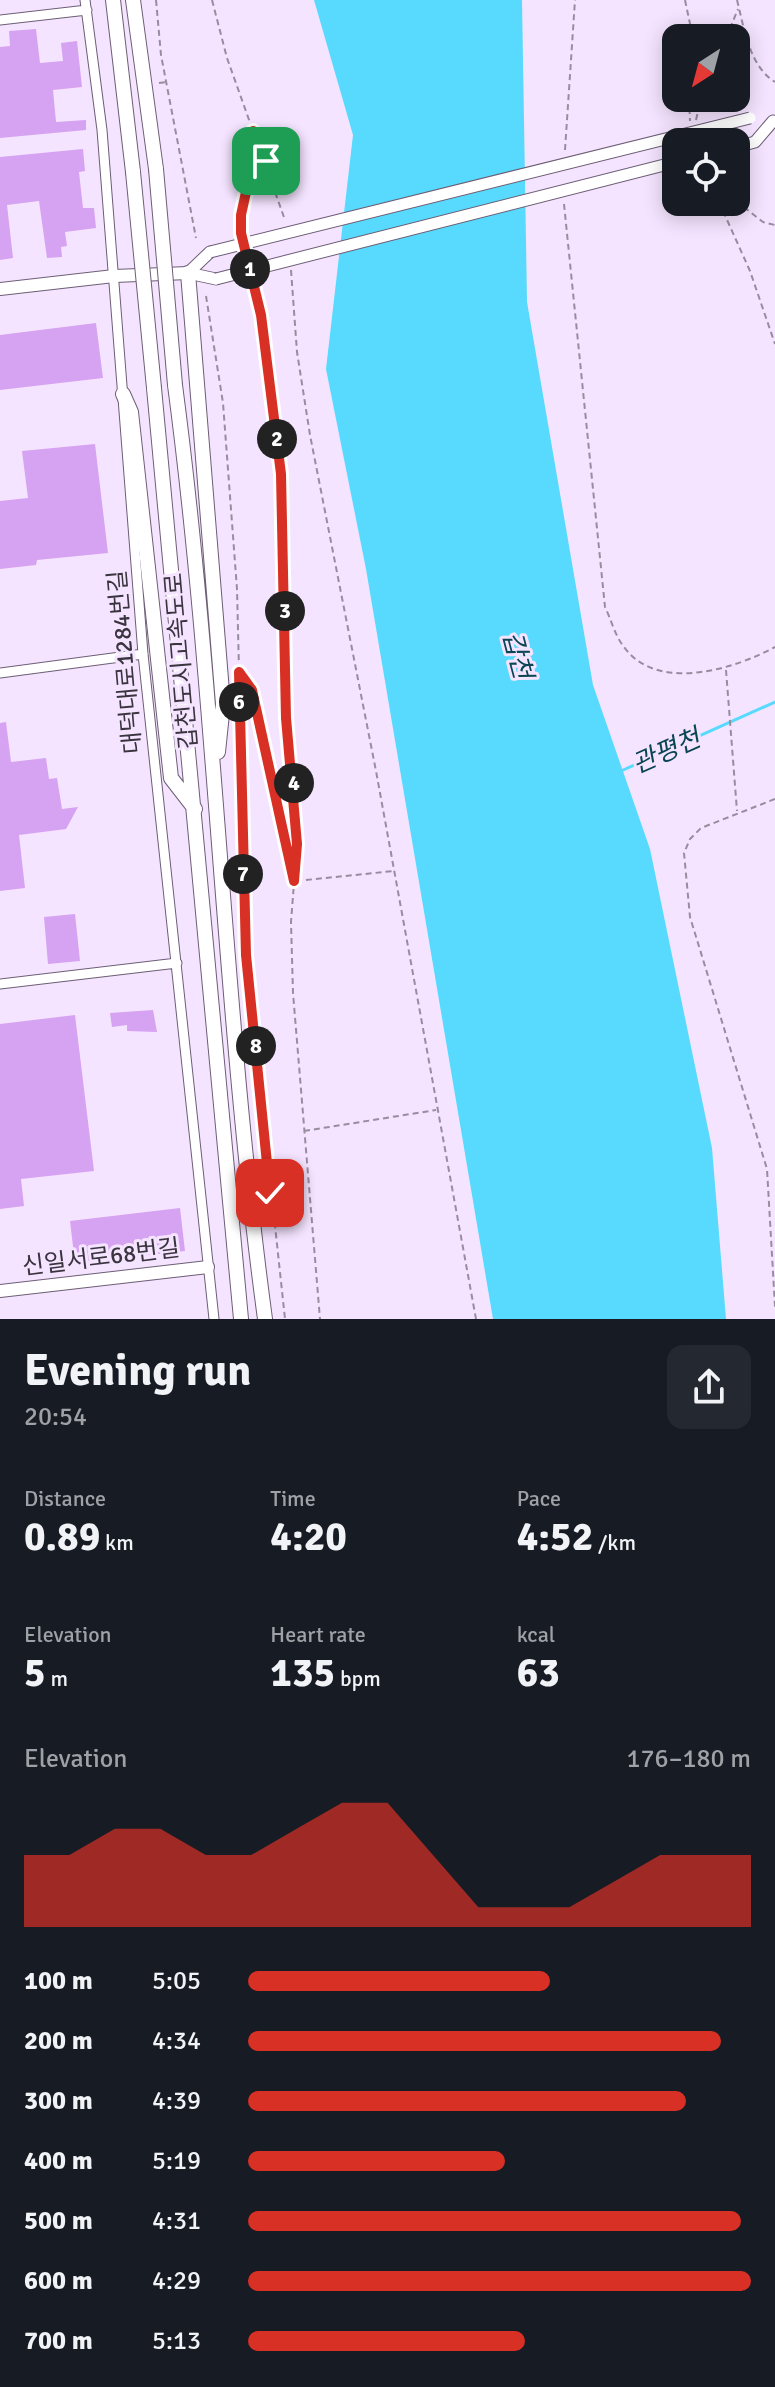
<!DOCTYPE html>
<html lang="en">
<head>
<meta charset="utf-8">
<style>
	body { margin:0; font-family:Signika,"Noto Sans KR",sans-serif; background:#242831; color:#f1f3f6; height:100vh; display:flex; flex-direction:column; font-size:30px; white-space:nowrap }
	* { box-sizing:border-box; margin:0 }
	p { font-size:26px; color:#9ea1a6 }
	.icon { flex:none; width:44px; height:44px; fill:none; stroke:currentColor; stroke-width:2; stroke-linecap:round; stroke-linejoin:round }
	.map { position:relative; height:1319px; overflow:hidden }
	.details { display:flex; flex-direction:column; background:#171b24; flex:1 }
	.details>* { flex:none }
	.needle { width:52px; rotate:216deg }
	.buttons { position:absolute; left:662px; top:24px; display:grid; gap:16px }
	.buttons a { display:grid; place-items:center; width:88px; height:88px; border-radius:16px; background:#171b24; box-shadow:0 4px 20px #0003; font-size:40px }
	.pin { position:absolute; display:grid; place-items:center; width:68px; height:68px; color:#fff; margin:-34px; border-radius:16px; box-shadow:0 4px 12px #0006 }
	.km { position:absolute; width:40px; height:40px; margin:-20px; border-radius:50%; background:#222; color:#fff; font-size:22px; line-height:40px; text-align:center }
	.round { display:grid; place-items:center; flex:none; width:84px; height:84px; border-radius:16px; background:#242831 }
	.headline { display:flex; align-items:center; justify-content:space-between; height:136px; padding:0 24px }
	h1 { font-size:44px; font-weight:700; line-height:60px }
	.stats { display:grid; grid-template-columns:repeat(3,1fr); gap:12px; height:136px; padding:8px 24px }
	.stats div { display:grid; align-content:center }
	.stats b { font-size:40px; font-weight:700 }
	.stats small { font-size:22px; font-weight:400 }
	.stats p { font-size:22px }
	.chart { height:224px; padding:16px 24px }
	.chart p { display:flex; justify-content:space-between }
	.chart svg { width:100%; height:144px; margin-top:8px; fill:#d93025; opacity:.7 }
	ul { padding:0 24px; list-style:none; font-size:26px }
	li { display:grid; grid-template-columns:128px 96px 1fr; align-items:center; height:60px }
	li i { height:20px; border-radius:10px; background:#d93025 }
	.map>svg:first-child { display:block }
</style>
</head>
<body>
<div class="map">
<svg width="775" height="1319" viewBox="0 0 775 1319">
	<rect width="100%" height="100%" fill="#f5e4ff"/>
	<path fill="#57dafd" d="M 314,0 L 522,0 L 527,302 L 593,685 L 650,849 L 712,1148 L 726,1319 L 493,1319 L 366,569 L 326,369 L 353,135 Z"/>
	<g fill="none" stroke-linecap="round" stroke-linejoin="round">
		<path stroke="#57dafd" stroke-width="3" d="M 621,771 L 775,702"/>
	</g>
	<path fill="#d6a2f2" d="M 36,29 L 40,63 L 63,61 L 61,43 L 77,41 L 82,87 L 53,90 L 56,122 L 86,120 L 86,130 L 0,138 L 0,47 L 10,46 L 9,31 Z
		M 83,149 L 85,171 L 79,172 L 83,208 L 94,208 L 96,228 L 65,232 L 67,246 L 61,247 L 62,257 L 47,258 L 39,201 L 7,205 L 13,258 L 0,260 L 0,157 Z
		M 96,323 L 103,378 L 0,390 L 0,335 Z
		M 95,444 L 108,553 L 37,560 L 36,565 L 0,569 L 0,501 L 28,498 L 22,451 Z
		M 6,722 L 11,762 L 46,758 L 49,779 L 57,778 L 62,809 L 78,807 L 66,829 L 19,835 L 25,888 L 0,891 L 0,723 Z
		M 75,914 L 80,961 L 48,964 L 44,917 Z
		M 153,1010 L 157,1032 L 127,1031 L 127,1025 L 112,1027 L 110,1013 Z
		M 75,1015 L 94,1171 L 21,1179 L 24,1206 L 0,1209 L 0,1024 Z
		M 180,1208 L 185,1251 L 75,1263 L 70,1221 Z"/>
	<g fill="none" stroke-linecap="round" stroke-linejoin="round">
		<g stroke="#6d5e75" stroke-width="11">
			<path id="minor" d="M 85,0 L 102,130 L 143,654 L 214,1319
				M 0,20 L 87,10
				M 0,673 L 143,654
				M 0,984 L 177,963"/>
		</g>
		<g stroke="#6d5e75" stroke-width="13">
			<path id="tertiary" d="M 736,147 L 755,142 L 773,121
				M 188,273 L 210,252
				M 188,273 L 216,279"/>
		</g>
		<g stroke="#6d5e75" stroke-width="14">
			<path id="secondary" d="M 0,289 L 114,276 L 188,273
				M 0,1291 L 208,1267"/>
		</g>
		<g stroke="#6d5e75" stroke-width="16">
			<path id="trunk" d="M 113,0 L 133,172
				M 133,0 L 156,169
				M 188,273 L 223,704 L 218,752
				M 175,385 C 216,695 223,1009 265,1319
				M 154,388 L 241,1319
				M 123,394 L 131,412 L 171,778 L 195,809"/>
		</g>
		<path stroke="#988d9f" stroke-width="2" stroke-dasharray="6 4" stroke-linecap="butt" d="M 156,0 L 161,55 L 196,238
			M 212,0 L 227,58 L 253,131 L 255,151 L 241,232
			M 685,0 L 693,38
			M 737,0 C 744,27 749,66 775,82
			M 726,38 L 738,9
			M 159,83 L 166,82
			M 689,98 L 690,121
			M 696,120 L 701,98
			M 255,136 L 285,220
			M 565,150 L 575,0
			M 736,201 L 763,222 L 775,225
			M 719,202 L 750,271 L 775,344
			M 564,204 L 605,607 C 611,619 615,636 624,647 C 657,693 735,669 775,647
			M 291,270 L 297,352 L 310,435 L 376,771 L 476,1319
			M 252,281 L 274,407 L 281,474 L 286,718 L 297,844 L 291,922 L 293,993 L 320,1319
			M 206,296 L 223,403 L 237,589 L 246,955 L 285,1319
			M 726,670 L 737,811
			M 239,672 L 252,690 L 293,877
			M 775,799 L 701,828 L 690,839 L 684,853 L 690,917 L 767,1169 L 775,1307
			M 296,881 L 394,871
			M 304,1131 L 436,1110"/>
		<use href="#minor" stroke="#fff" stroke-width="9"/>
		<use href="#tertiary" stroke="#fff" stroke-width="11"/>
		<use href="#secondary" stroke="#fff" stroke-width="12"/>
		<use href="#trunk" stroke="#fff" stroke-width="14"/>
		<g stroke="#6d5e75" stroke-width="13" stroke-linecap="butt">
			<path id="tertiary-bridge" d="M 210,252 L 750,118
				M 216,279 L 676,162"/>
		</g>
		<g stroke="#6d5e75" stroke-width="16" stroke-linecap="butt">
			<path id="trunk-bridge" d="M 156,169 L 175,385
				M 133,172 L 154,388"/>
		</g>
		<use href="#tertiary-bridge" stroke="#fff" stroke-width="11"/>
		<use href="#trunk-bridge" stroke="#fff" stroke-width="14"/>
	</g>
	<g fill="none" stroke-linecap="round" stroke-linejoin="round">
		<g stroke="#fff" stroke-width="16">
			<path id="route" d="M 266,161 L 253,131 L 255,151 L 241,215 L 241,233 L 261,315 L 281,474 L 286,718 L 297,844 L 294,881 L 252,690 L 239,672 L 246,955 L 270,1193"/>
		</g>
		<use href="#route" stroke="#d93025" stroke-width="10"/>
	</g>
	<g text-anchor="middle" stroke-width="6" stroke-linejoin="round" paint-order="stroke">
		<g font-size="24" fill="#3a343e" stroke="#f5e4ff">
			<text transform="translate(181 661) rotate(-95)" y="8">갑천도시고속도로</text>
			<text transform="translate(125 662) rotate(-95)" y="8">대덕대로1284번길</text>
			<text transform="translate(101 1257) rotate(-7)" y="8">신일서로68번길</text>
		</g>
		<g font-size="26" font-style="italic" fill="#0a4553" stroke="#f5e4ff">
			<text transform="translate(518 655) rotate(75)" y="9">갑천</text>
			<text transform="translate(666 751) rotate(-24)" y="9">관평천</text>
		</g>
	</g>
</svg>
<div class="buttons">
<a><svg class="needle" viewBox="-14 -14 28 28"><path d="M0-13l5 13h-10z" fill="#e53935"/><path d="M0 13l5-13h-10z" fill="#9ea1a6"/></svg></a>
<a><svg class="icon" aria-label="locate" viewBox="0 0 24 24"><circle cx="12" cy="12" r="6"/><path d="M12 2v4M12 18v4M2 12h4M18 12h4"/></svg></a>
</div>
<div class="pin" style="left:266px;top:161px;background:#1e9e55"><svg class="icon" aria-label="arrive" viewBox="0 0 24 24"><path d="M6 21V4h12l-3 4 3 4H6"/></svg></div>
<div class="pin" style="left:270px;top:1193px;background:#d93025"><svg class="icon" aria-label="check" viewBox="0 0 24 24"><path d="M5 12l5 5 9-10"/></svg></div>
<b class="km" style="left:250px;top:269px">1</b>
<b class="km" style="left:277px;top:439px">2</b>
<b class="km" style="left:285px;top:611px">3</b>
<b class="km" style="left:294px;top:783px">4</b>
<b class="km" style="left:239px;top:702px">6</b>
<b class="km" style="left:243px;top:874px">7</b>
<b class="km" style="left:256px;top:1046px">8</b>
</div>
<section class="details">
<div class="headline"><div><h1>Evening run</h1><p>20:54</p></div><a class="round"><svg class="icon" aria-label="share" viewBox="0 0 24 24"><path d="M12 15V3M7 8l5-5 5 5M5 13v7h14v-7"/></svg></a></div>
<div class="stats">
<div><p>Distance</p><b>0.89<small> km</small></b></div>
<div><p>Time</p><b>4:20</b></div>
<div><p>Pace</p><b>4:52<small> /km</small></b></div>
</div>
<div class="stats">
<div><p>Elevation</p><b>5<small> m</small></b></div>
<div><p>Heart rate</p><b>135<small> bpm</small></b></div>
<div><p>kcal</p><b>63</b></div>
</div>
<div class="chart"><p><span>Elevation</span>176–180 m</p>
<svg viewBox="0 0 160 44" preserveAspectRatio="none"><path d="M0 44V22L10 22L20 14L30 14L40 22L50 22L60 14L70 6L80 6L90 22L100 38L110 38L120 38L130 30L140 22L150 22L160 22V44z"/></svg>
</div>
<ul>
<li><b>100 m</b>5:05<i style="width:60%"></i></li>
<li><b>200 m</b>4:34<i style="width:94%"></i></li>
<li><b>300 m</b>4:39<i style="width:87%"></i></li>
<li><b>400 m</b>5:19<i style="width:51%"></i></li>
<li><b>500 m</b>4:31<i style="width:98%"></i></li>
<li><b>600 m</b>4:29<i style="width:100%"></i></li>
<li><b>700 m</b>5:13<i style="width:55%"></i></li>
</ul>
</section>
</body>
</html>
